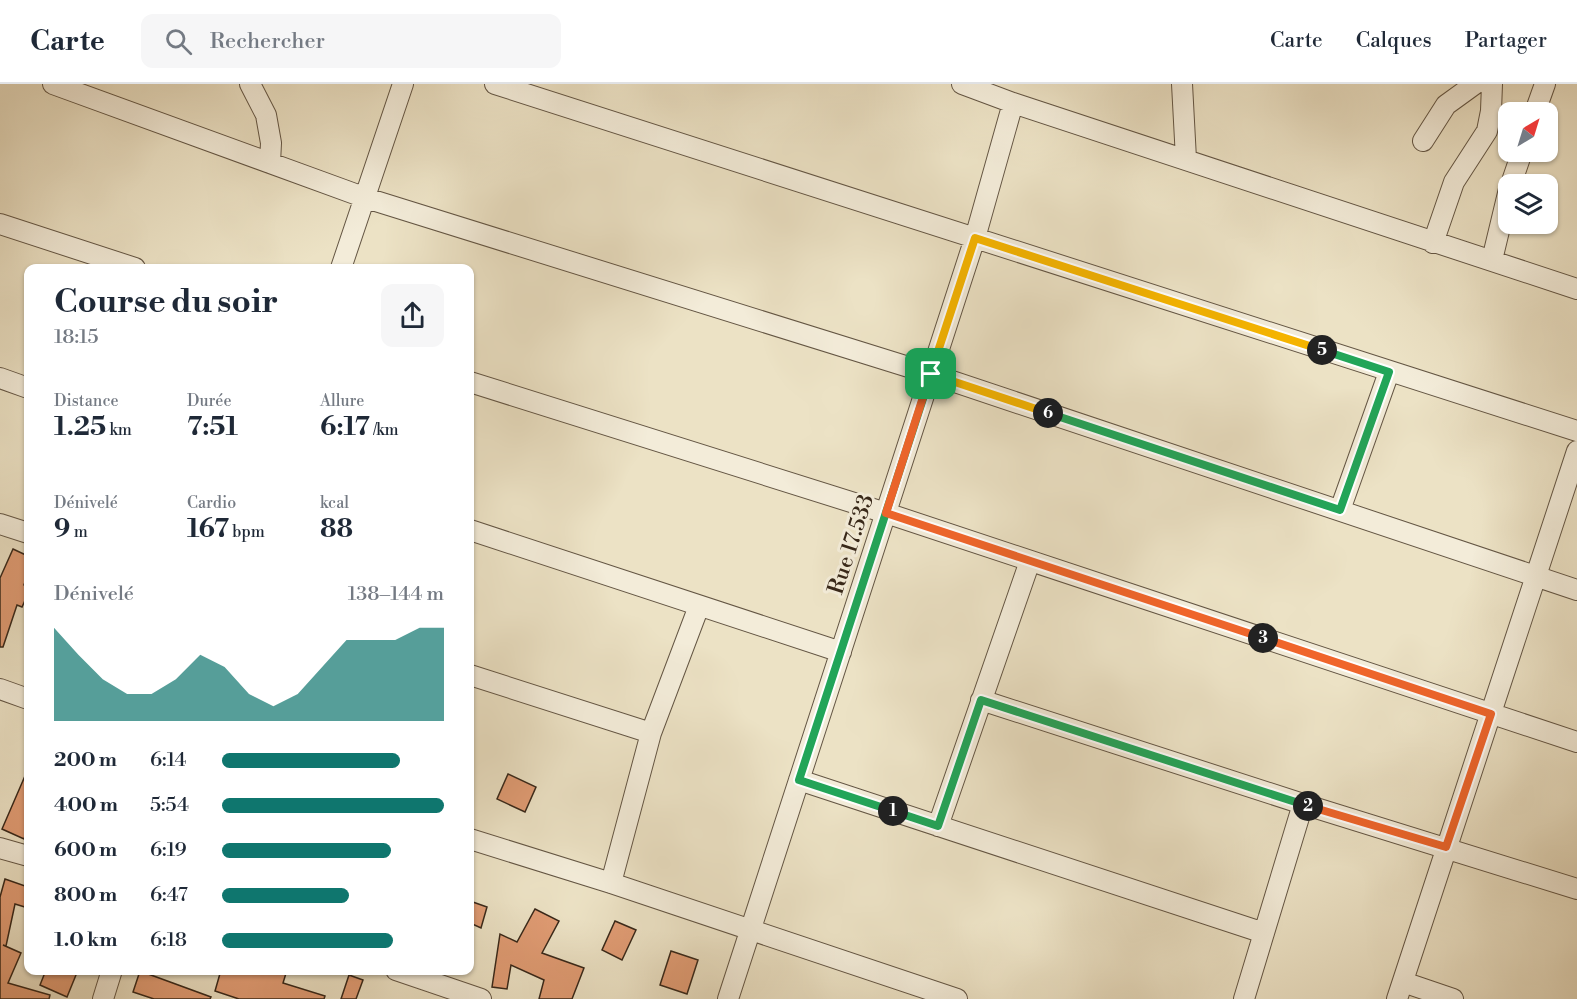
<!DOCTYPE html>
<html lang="fr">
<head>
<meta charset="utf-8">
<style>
	body { margin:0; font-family:"Libre Bodoni",serif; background:#f6f6f7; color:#1f2937; height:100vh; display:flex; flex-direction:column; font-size:22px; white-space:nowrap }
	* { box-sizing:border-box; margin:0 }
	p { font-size:20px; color:#747a83 }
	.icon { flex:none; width:33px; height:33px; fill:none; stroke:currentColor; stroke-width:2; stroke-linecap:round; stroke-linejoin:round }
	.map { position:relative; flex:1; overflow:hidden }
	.drawer { position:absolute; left:24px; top:180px; width:450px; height:711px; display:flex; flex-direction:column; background:#fff; border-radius:12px; box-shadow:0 2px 4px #0004 }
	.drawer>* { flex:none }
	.needle { width:39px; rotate:38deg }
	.controls { position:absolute; left:1498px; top:18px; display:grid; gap:12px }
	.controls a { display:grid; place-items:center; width:60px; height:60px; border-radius:12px; background:#fff; box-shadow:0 2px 4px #0004; font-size:30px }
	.pin { position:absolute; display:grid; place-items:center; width:51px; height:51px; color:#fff; margin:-26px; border-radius:12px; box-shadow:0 3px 9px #0006 }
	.km { position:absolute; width:30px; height:30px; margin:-15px; border-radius:50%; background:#222; color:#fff; font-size:16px; line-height:30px; text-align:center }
	.round { display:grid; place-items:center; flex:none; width:63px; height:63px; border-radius:12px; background:#f6f6f7 }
	.overview { display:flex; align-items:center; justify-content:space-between; height:102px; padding:0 30px }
	h1 { font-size:33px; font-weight:800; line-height:45px }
	.figures { display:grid; grid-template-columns:repeat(3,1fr); gap:9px; height:102px; padding:6px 30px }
	.figures div { display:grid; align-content:center }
	.figures b { font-size:26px; font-weight:800 }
	.figures small { font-size:16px; font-weight:400 }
	.figures p { font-size:16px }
	.chart { height:168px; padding:12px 30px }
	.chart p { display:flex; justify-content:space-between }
	.chart svg { width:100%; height:108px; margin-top:6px; fill:#0f766e; opacity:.7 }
	ul { padding:0 30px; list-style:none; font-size:20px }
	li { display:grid; grid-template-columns:96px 72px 1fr; align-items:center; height:45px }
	li i { height:15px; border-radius:8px; background:#0f766e }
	header { display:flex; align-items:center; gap:36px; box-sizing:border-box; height:84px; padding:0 30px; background:#fff; border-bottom:2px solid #e0e1e3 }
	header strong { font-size:28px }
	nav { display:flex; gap:33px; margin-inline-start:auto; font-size:21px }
	.search { width:420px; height:54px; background:#f6f6f7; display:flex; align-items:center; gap:15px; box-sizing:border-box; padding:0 21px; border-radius:12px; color:#747a83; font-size:22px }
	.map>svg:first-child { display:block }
</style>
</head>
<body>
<header>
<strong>Carte</strong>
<div class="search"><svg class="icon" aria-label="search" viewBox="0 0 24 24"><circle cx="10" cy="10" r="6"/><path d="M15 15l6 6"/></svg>Rechercher</div>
<nav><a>Carte</a><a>Calques</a><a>Partager</a></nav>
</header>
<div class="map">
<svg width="1577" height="915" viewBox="0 0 1577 915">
	<rect width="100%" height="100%" fill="#ece2c5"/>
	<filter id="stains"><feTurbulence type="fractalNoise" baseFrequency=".00333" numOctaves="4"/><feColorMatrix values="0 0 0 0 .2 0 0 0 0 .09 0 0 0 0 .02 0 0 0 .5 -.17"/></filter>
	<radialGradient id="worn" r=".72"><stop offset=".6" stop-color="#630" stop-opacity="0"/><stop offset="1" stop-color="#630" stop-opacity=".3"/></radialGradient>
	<path fill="#e19c74" stroke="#372719" stroke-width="1.5" d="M 13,465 L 28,472 L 28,490 L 24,501 L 28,503 L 28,510 L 22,523 L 17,521 L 3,563 L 0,563 L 0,494 Z
		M 28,685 L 28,744 L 24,755 L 2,745 Z
		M 508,690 L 536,703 L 525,728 L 497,715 Z
		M 5,795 L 28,803 L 28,824 L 15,820 L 6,862 L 3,861 L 21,869 L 8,899 L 50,911 L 49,915 L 0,915 L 0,813 Z
		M 470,817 L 487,823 L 481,844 L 470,839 Z
		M 535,825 L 559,837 L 542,869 L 584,884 L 572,915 L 539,915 L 544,896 L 511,881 L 507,905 L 492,903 L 500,850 L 517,858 Z
		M 615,837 L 636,846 L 622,876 L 602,866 Z
		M 671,867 L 698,876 L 687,910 L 660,901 Z
		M 46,886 L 78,886 L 67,913 L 40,901 Z
		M 221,886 L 287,886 L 283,899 L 325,912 L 324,915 L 239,915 L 215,907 Z
		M 140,887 L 211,913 L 210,915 L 154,915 L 133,908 Z
		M 349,891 L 363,896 L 356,915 L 341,915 Z"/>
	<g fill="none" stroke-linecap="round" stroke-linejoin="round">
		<g stroke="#645644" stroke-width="22">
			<path id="street" d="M 53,0 L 366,114 L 931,290 L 1577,506
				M 250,0 L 266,31 L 271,59 L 270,79
				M 495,0 L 1577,347
				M 962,0 L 1013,19 L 1577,205
				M 1182,0 L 1186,75
				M 1535,28 L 1545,0
				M 1423,57 L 1446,21 L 1475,0
				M 1511,100 L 1522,68
				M 0,140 L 135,184
				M 1433,159 L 1454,98 L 1487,47 L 1491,27 L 1492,0
				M 1492,176 L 1509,105
				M 341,184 L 403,0
				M 0,294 L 28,304
				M 470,298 L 886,429 L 1577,658
				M 1340,426 L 1389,288
				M 0,440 L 28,449
				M 470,446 L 841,568
				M 470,591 L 651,649
				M 0,605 L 28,615
				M 981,616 L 1303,720 L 1577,805
				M 799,696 L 1264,849
				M 938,742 L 1030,477
				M 470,755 L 611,799 L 957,915
				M 0,764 L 28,772
				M 611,799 L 651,649 L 699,522
				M 396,886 L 481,915
				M 1403,898 L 1453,915
				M 103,915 L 112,886
				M 728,915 L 975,154 L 1013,19
				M 1244,915 L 1303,720
				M 1397,915 L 1577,367"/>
		</g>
		<use href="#street" stroke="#f3ecd9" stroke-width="20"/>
	</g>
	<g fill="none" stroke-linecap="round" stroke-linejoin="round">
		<g stroke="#fff" stroke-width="12">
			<path id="split-1" d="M 893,727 L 799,696 L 931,290"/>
		</g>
		<g stroke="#fff" stroke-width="12">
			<path id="split-2" d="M 893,727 L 938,742 L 981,616 L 1308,722"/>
		</g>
		<g stroke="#fff" stroke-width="12">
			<path id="split-3" d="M 1263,554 L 1491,630 L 1446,763 L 1308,722"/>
		</g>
		<g stroke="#fff" stroke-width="12">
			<path id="split-4" d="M 925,307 L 886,429 L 1263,554"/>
		</g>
		<g stroke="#fff" stroke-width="12">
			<path id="split-5" d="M 925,307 L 975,154 L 1322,266"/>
		</g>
		<g stroke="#fff" stroke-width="12">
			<path id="split-6" d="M 1048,329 L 1340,426 L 1389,288 L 1322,266"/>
		</g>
		<g stroke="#fff" stroke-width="12">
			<path id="split-7" d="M 931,290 L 1048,329"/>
		</g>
		<use href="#split-1" stroke="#22a559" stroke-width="8"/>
		<use href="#split-2" stroke="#22a559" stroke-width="8"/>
		<use href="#split-3" stroke="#f0652b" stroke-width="8"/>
		<use href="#split-4" stroke="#f0652b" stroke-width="8"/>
		<use href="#split-5" stroke="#f5b400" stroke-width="8"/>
		<use href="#split-6" stroke="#22a559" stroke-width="8"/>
		<use href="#split-7" stroke="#f5b400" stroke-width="8"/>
	</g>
	<g text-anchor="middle" stroke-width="6" stroke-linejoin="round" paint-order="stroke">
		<g font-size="22" fill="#372719" stroke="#f3ecd9">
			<text transform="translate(850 460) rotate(-72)" y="8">Rue 17.533</text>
		</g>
	</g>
	<rect width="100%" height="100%" filter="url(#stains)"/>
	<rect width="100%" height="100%" fill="url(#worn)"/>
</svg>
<div class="controls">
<a><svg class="needle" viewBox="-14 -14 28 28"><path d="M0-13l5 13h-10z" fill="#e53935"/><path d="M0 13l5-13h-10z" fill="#747a83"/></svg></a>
<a><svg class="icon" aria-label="layers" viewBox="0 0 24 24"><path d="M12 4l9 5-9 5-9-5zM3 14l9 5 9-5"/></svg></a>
</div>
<div class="pin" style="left:931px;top:290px;background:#1e9e55"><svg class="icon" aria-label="arrive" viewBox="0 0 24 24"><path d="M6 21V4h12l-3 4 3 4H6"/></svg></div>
<b class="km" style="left:893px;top:727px">1</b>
<b class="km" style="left:1308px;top:722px">2</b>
<b class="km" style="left:1263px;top:554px">3</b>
<b class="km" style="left:1322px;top:266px">5</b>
<b class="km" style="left:1048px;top:329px">6</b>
<section class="drawer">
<div class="overview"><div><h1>Course du soir</h1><p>18:15</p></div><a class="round"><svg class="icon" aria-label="share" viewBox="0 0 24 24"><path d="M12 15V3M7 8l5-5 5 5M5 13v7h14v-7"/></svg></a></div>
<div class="figures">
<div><p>Distance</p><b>1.25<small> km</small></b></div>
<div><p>Durée</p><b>7:51</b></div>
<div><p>Allure</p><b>6:17<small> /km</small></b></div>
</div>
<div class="figures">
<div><p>Dénivelé</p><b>9<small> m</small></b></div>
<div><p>Cardio</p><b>167<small> bpm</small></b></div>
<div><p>kcal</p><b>88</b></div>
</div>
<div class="chart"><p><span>Dénivelé</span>138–144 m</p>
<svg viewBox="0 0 160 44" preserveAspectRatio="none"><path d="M0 44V6L10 17L20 27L30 33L40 33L50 27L60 17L70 22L80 33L90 38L100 33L110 22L120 11L130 11L140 11L150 6L160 6V44z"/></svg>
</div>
<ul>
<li><b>200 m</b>6:14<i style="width:80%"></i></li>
<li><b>400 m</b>5:54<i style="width:100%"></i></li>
<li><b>600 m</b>6:19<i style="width:76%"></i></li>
<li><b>800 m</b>6:47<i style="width:57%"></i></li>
<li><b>1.0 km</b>6:18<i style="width:77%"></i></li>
</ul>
</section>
</div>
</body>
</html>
